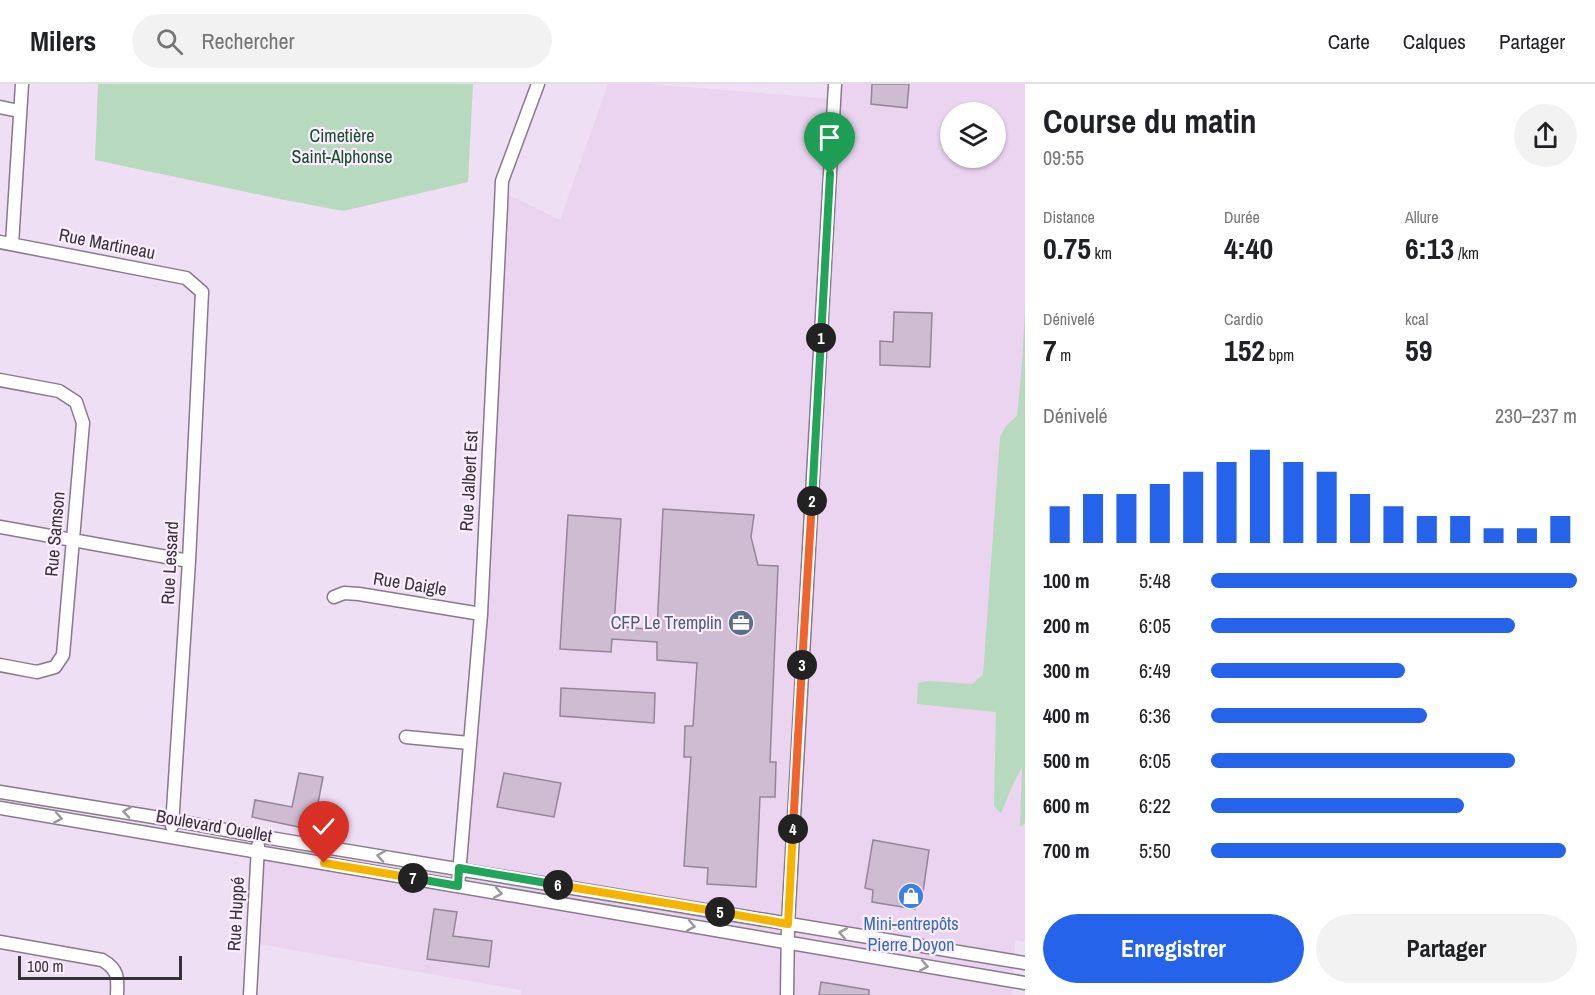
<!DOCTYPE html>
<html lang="fr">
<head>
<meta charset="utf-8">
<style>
	body { margin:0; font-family:"Archivo Narrow",sans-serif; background:#f2f2f2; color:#202124; height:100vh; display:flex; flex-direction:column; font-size:22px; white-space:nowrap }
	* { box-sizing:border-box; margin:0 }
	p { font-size:20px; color:#757577 }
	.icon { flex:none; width:33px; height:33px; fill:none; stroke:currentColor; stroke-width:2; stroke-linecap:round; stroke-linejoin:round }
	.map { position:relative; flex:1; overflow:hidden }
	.panel { display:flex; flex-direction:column; background:#fff; width:570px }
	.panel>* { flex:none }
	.buttons { position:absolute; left:940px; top:18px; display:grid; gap:12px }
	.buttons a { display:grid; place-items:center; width:66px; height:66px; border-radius:50%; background:#fff; box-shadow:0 2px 4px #0004; font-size:30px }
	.scale { position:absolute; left:18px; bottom:15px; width:164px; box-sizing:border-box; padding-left:6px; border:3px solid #373139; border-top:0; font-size:16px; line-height:21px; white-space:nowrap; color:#373139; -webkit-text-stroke:4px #fbedfe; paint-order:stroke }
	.pin { position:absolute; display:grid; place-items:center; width:51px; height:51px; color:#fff; margin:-62px -26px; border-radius:50% 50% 50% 0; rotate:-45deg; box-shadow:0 0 6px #0007 }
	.pin .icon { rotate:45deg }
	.km { position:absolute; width:30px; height:30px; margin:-15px; border-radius:50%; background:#222; color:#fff; font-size:16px; line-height:30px; text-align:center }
	.round { display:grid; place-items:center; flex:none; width:63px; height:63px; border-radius:32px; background:#f2f2f2 }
	.overview { display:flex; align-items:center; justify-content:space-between; height:102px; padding:0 18px }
	h1 { font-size:33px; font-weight:700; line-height:45px }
	.stats { display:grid; grid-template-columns:repeat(3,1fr); gap:9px; height:102px; padding:6px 18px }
	.stats div { display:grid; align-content:center }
	.stats b { font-size:30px; font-weight:700 }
	.stats small { font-size:16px; font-weight:400 }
	.stats p { font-size:16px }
	.chart { height:168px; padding:12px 18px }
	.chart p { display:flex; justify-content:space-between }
	.chart svg { width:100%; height:108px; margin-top:6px; stroke:#2563eb; stroke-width:6 }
	.action { display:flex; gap:12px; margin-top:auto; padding:12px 18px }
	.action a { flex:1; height:69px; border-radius:36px; background:#2563eb; color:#fff; font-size:24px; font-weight:700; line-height:69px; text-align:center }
	.action a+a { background:#f2f2f2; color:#202124 }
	ul { padding:0 18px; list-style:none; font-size:20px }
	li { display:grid; grid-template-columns:96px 72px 1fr; align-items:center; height:45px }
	li i { height:15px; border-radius:8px; background:#2563eb }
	header { display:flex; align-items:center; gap:36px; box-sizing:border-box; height:84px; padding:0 30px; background:#fff; border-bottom:2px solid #e0e0e0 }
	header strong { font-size:28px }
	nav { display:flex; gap:33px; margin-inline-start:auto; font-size:21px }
	.search { width:420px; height:54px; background:#f2f2f2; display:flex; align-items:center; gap:15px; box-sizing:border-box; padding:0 21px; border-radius:33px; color:#757577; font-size:22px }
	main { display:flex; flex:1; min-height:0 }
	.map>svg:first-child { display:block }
</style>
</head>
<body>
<header>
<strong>Milers</strong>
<div class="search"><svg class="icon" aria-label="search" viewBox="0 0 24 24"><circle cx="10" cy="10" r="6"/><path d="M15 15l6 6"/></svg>Rechercher</div>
<nav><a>Carte</a><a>Calques</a><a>Partager</a></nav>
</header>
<main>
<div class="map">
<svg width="1025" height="911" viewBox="0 0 1025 911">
	<rect width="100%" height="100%" fill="#efdff4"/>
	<path fill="#ead4f0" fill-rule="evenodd" d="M 608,0 L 648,0 L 834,15 L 835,0 L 1025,0 L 1025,858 L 1015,856 L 1012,911 L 521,911 L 521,906 L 252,859 L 258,752 L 459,784 L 481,530 L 501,107 L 560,136 ZM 951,28 L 996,28 L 996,74 L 951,74 Z"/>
	<path fill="#b7d9bd" d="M 98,0 L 473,0 L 468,98 L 343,127 L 280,115 L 95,76 Z
		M 1025,223 L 1025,739 L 1020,743 L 1022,683 L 1014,698 L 1001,729 L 994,722 L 996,628 L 917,620 L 918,599 L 929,597 L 972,600 L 983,591 L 1000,353 L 1006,342 L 1017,332 L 1022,280 Z"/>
	<path fill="#cebdd2" stroke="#958599" stroke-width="1.5" d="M 872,0 L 909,0 L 907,24 L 871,20 Z
		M 894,228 L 932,229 L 930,283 L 880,281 L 880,257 L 893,258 Z
		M 663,425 L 754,431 L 751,453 L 758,481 L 778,482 L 770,678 L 776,678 L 775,713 L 760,713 L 756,803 L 707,800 L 708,784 L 684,782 L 691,673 L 684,673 L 685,642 L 693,642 L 697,579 L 657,576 L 657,558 L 612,555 L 611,568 L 560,565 L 568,431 L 621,435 L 614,542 L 657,546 Z
		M 561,604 L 655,609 L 654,639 L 560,632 Z
		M 299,689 L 323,693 L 318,719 L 313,720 L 308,745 L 252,733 L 255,716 L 292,723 Z
		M 504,689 L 561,699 L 554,733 L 497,723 Z
		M 873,756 L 929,766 L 922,815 L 917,814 L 915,825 L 872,818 L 873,806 L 865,804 Z
		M 434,825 L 457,828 L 453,852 L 492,857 L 489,883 L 427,875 Z
		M 821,898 L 869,906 L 869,911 L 819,911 Z"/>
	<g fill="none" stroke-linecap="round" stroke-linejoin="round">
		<g stroke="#88798c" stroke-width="15">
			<path id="minor" d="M 0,23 L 19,27
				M 0,158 L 186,194 L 202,208 L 189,477 L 172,742
				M 12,160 L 22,0
				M 0,296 L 59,307 L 76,318 L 83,339 L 63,571 L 55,583 L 37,588 L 0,581
				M 0,443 L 189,477
				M 334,513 L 344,509 L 359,510 L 481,530
				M 406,653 L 469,659
				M 0,708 L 172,736 L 258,752 L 1025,879
				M 0,724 L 1025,899
				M 458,802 L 481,530 L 501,121 L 502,97 L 538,0
				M 0,858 L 102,876 C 118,885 118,893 117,911
				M 250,911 L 258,762
				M 787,911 L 788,840 L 835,0"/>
		</g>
		<use href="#minor" stroke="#fff" stroke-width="12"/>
	</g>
	<defs><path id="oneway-chevron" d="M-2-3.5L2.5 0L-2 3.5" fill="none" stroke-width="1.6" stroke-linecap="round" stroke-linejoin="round" transform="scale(1.5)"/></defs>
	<g stroke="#9b989c">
		<use href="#oneway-chevron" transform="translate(127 728) rotate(-171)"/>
		<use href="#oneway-chevron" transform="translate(58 734) rotate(10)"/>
		<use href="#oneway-chevron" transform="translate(381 772) rotate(-171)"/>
		<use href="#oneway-chevron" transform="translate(498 809) rotate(10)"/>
		<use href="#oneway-chevron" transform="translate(691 842) rotate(10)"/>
		<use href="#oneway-chevron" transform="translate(843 849) rotate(-170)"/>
		<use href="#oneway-chevron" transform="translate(924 882) rotate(10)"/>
	</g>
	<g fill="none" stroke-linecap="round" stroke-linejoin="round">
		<g stroke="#fff" stroke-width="12">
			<path id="split-1" d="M 821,254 L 830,90"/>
		</g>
		<g stroke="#fff" stroke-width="12">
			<path id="split-2" d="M 812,417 L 821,254"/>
		</g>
		<g stroke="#fff" stroke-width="12">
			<path id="split-3" d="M 802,581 L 812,417"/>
		</g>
		<g stroke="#fff" stroke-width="12">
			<path id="split-4" d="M 793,745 L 802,581"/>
		</g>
		<g stroke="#fff" stroke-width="12">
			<path id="split-5" d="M 720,828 L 788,840 L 793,745"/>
		</g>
		<g stroke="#fff" stroke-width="12">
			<path id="split-6" d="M 558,801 L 720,828"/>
		</g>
		<g stroke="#fff" stroke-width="12">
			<path id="split-7" d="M 413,794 L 458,802 L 459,784 L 558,801"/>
		</g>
		<g stroke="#fff" stroke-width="12">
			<path id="split-8" d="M 324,779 L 413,794"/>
		</g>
		<use href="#split-1" stroke="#22a559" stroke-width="8"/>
		<use href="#split-2" stroke="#22a559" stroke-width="8"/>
		<use href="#split-3" stroke="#f0652b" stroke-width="8"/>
		<use href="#split-4" stroke="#f0652b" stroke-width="8"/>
		<use href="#split-5" stroke="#f5b400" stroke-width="8"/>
		<use href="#split-6" stroke="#f5b400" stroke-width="8"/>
		<use href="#split-7" stroke="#22a559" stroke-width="8"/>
		<use href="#split-8" stroke="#f5b400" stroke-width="8"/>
	</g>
	<defs>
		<g id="office-disc" transform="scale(1.35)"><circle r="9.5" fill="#5c6f8a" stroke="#fbedfe"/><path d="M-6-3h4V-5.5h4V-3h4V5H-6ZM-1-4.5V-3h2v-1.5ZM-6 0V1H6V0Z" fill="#fff"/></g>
		<g id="shop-disc" transform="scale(1.35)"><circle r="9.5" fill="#3f7fe0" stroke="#fbedfe"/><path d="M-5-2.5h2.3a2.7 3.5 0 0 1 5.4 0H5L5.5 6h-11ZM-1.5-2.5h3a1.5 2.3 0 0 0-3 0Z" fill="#fff"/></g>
	</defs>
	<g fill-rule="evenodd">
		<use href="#office-disc" x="741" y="539"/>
		<use href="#shop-disc" x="911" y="812"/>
	</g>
	<g text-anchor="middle" stroke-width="4.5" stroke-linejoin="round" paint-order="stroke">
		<g font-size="18" fill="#154e27" stroke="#fbedfe">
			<text x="342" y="58">Cimetière<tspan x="342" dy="21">Saint-Alphonse</tspan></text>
		</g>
		<g font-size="18" fill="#373139" stroke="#fbedfe">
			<text transform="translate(107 160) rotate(11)" y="6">Rue Martineau</text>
			<text transform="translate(469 397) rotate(-87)" y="6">Rue Jalbert Est</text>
			<text transform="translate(55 450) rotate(-85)" y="6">Rue Samson</text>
			<text transform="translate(170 479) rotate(-87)" y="6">Rue Lessard</text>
			<text transform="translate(410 500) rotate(9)" y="6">Rue Daigle</text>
			<text transform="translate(214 742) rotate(10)" y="6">Boulevard Ouellet</text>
			<text transform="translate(236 830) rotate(-87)" y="6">Rue Huppé</text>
		</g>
		<g font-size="18" fill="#4e5e75" stroke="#fbedfe" text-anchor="end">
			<text x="722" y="545">CFP Le Tremplin</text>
		</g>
		<g font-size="18" fill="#366cbe" stroke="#fbedfe">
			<text x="911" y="846">Mini-entrepôts<tspan x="911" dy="21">Pierre Doyon</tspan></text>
		</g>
	</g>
</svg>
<div class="buttons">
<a><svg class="icon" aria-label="layers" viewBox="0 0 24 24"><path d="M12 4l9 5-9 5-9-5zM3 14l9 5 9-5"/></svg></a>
</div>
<div class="scale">100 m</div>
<div class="pin" style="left:830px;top:90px;background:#1e9e55"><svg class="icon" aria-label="arrive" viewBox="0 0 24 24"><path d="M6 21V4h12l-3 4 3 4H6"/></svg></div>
<div class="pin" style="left:324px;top:779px;background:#d93025"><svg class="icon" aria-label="check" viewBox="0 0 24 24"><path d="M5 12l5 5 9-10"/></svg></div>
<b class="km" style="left:821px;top:254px">1</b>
<b class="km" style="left:812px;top:417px">2</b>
<b class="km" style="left:802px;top:581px">3</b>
<b class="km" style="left:793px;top:745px">4</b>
<b class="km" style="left:720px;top:828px">5</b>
<b class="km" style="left:558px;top:801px">6</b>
<b class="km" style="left:413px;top:794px">7</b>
</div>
<section class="panel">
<div class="overview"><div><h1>Course du matin</h1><p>09:55</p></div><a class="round"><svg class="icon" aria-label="share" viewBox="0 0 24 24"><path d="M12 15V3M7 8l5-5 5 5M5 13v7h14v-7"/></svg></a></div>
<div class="stats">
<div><p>Distance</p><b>0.75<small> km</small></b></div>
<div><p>Durée</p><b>4:40</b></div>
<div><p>Allure</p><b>6:13<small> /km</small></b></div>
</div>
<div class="stats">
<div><p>Dénivelé</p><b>7<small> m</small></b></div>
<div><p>Cardio</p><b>152<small> bpm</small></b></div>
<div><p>kcal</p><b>59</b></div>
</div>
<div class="chart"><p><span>Dénivelé</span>230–237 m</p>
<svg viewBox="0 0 160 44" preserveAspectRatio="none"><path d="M5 44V29M15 44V24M25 44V24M35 44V20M45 44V15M55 44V11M65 44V6M75 44V11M85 44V15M95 44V24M105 44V29M115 44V33M125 44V33M135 44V38M145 44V38M155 44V33"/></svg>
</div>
<ul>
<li><b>100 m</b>5:48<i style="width:100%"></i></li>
<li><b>200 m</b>6:05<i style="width:83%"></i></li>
<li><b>300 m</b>6:49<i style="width:53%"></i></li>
<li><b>400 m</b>6:36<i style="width:59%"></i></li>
<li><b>500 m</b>6:05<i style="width:83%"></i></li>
<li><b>600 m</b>6:22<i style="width:69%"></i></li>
<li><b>700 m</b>5:50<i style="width:97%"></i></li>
</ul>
<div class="action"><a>Enregistrer</a><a>Partager</a></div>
</section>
</main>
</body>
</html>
